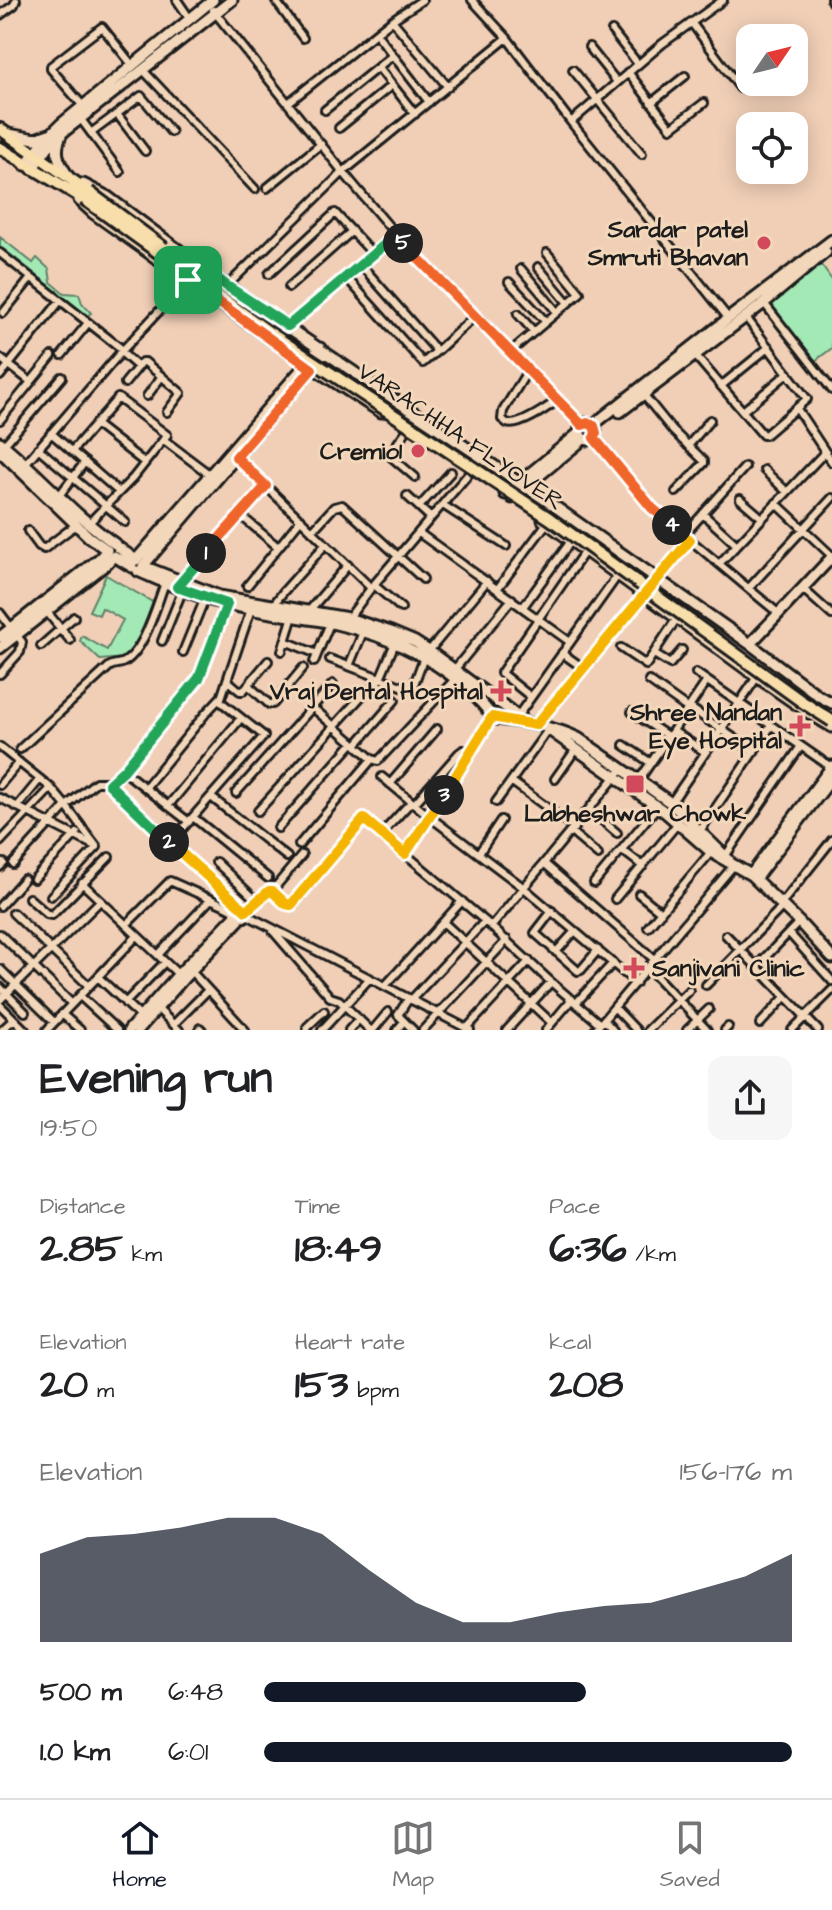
<!DOCTYPE html>
<html lang="en">
<head>
<meta charset="utf-8">
<style>
	body { margin:0; font-family:"Architects Daughter",sans-serif; background:#f6f6f6; color:#202124; height:100vh; display:flex; flex-direction:column; font-size:30px; white-space:nowrap }
	* { box-sizing:border-box; margin:0 }
	p { font-size:26px; color:#757577 }
	.icon { flex:none; width:44px; height:44px; fill:none; stroke:currentColor; stroke-width:2; stroke-linecap:round; stroke-linejoin:round }
	.map { position:relative; height:1030px; overflow:hidden }
	.panel { display:flex; flex-direction:column; background:#fff; flex:1 }
	.panel>* { flex:none }
	.needle { width:52px; rotate:55deg }
	.tools { position:absolute; left:736px; top:24px; display:grid; gap:16px }
	.tools a { display:grid; place-items:center; width:72px; height:72px; border-radius:16px; background:#fff; box-shadow:0 4px 20px #0003; font-size:40px }
	.pin { position:absolute; display:grid; place-items:center; width:68px; height:68px; color:#fff; margin:-34px; border-radius:16px; box-shadow:0 4px 12px #0006 }
	.km { position:absolute; width:40px; height:40px; margin:-20px; border-radius:50%; background:#222; color:#fff; font-size:22px; line-height:40px; text-align:center }
	.round { display:grid; place-items:center; flex:none; width:84px; height:84px; border-radius:16px; background:#f6f6f6 }
	.head { display:flex; align-items:center; justify-content:space-between; height:136px; padding:0 40px }
	h1 { font-size:44px; font-weight:700; line-height:60px }
	.figures { display:grid; grid-template-columns:repeat(3,1fr); gap:12px; height:136px; padding:8px 40px }
	.figures div { display:grid; align-content:center }
	.figures b { font-size:40px; font-weight:700 }
	.figures small { font-size:22px; font-weight:400 }
	.figures p { font-size:22px }
	.chart { height:224px; padding:16px 40px }
	.chart p { display:flex; justify-content:space-between }
	.chart svg { width:100%; height:144px; margin-top:8px; fill:#111827; opacity:.7 }
	ul { padding:0 40px; list-style:none; font-size:26px }
	li { display:grid; grid-template-columns:128px 96px 1fr; align-items:center; height:60px }
	li i { height:20px; border-radius:10px; background:#111827 }
	.tabs { display:flex; justify-content:space-around; align-items:center; height:112px; border-top:2px solid #e0e0e0; background:#fff; font-size:22px; color:#757577 }
	.tabs a { display:grid; justify-items:center; gap:4px }
	.tabs .selected { color:#111827 }
	.map>svg:first-child { display:block }
</style>
</head>
<body>
<div class="map">
<svg width="832" height="1030" viewBox="0 0 832 1030">
	<rect width="100%" height="100%" fill="#f1cfb7"/>
	<filter id="ink" filterUnits="userSpaceOnUse"><feTurbulence type="fractalNoise" baseFrequency=".0125" numOctaves="2"/><feDisplacementMap in="SourceGraphic" scale="16" xChannelSelector="R" yChannelSelector="G"/><feConvolveMatrix kernelMatrix="1 2 1 2 8 2 1 2 1" color-interpolation-filters="sRGB"/></filter>
	<g filter="url(#ink)">
		<path fill="#a3e9b6" stroke="#608269" stroke-width="2" d="M 0,237 L 33,263 L 37,258 L 49,269 L 51,282 L 64,293 L 79,294 L 82,303 L 91,313 L 86,317 L 0,250 Z
			M 821,265 L 832,280 L 832,348 L 815,361 L 771,304 Z
			M 106,575 L 154,603 L 142,635 L 125,658 L 100,660 L 80,641 L 82,636 L 107,650 L 123,620 L 102,608 L 99,615 L 89,611 Z"/>
		<g fill="none" stroke-linecap="round" stroke-linejoin="round">
			<g stroke="#1c1c1c" stroke-width="12">
				<path id="street" d="M 177,0 L 190,19
					M 275,0 L 303,38
					M 472,0 L 507,38 L 571,122 L 729,319
					M 831,0 L 832,2
					M 213,10 L 343,172 L 396,235 L 582,425
					M 0,15 L 14,5 L 16,0
					M 392,20 L 422,0
					M 691,22 L 740,88
					M 612,31 L 638,64
					M 376,33 L 429,102
					M 589,47 L 617,82
					M 378,67 L 415,114
					M 143,70 L 255,189
					M 573,70 L 642,154
					M 628,72 L 671,128 L 704,103
					M 288,103 L 392,20 L 448,87
					M 651,103 L 685,76
					M 83,106 L 51,69 L 51,66 L 102,27 L 133,66
					M 325,110 L 393,55
					M 117,114 L 145,151
					M 80,118 L 120,172
					M 571,122 L 662,44 L 723,0
					M 339,128 L 392,85
					M 91,133 L 141,96 L 171,132
					M 267,188 L 321,144
					M 0,253 L 123,350
					M 361,265 L 437,351 L 475,316
					M 538,267 L 568,303
					M 521,269 L 557,312
					M 269,274 L 335,213 L 373,254
					M 346,277 L 423,363 L 437,351
					M 509,282 L 546,322
					M 227,286 L 343,172 L 507,38
					M 289,287 L 352,231
					M 764,303 L 832,390
					M 3,313 L 31,278
					M 518,314 L 534,332
					M 288,326 L 396,235
					M 121,352 L 138,367
					M 510,352 L 580,293 L 547,253
					M 694,354 L 763,435 L 765,435 L 807,399 L 745,316
					M 62,355 L 88,323
					M 0,358 L 31,382
					M 528,370 L 503,411 L 502,419 C 504,420 505,422 507,423 C 519,428 548,407 558,400
					M 0,376 L 60,301
					M 125,383 L 142,362 L 145,362 L 181,393 L 167,412
					M 721,386 L 769,347
					M 643,394 L 673,431 L 704,461 L 704,463 L 676,492
					M 147,396 L 162,376
					M 797,409 L 832,462
					M 743,411 L 788,373
					M 0,420 L 52,356
					M 95,424 L 145,463
					M 407,430 L 389,455 L 415,477
					M 51,433 L 119,492
					M 594,438 L 652,508 L 778,613
					M 164,440 L 209,474
					M 4,445 L 62,377
					M 688,446 L 710,420
					M 38,448 L 125,522
					M 72,451 L 118,398 L 167,435 L 133,478 L 88,524
					M 236,457 L 371,588
					M 25,464 L 121,352 L 188,280 L 199,265
					M 764,470 L 787,492
					M 407,496 L 431,518
					M 58,497 L 85,462
					M 740,499 L 762,518
					M 776,503 L 832,556
					M 443,505 L 506,546
					M 419,507 L 451,472
					M 239,514 L 278,547
					M 703,514 L 737,545
					M 28,531 L 39,546 L 44,549 L 77,524
					M 312,531 L 334,507 L 342,505 L 423,579
					M 419,533 L 570,642
					M 684,535 L 745,467
					M 719,564 L 825,452
					M 181,581 L 266,486
					M 374,585 L 401,608
					M 247,586 L 301,519
					M 498,588 L 547,523
					M 749,588 L 832,498
					M 802,588 L 832,615
					M 274,604 L 284,591 L 326,544
					M 523,607 L 571,541
					M 309,611 L 348,565
					M 47,612 L 70,640
					M 0,613 L 22,642 L 20,652 L 0,674
					M 348,619 L 371,588 L 471,471
					M 162,641 L 183,589
					M 285,641 L 317,654
					M 41,646 L 74,617
					M 621,648 L 646,665 L 677,618
					M 282,651 L 293,616
					M 429,651 L 487,581
					M 183,652 L 205,598
					M 562,653 L 583,668
					M 654,654 L 670,664 L 682,650
					M 330,659 L 412,690 L 424,657
					M 314,662 L 330,623
					M 349,666 L 363,632
					M 455,669 L 512,599
					M 696,673 L 831,767
					M 227,680 L 240,691 L 243,691 L 268,661
					M 649,681 L 688,709
					M 248,685 L 269,704 L 273,704 L 303,668
					M 375,690 L 395,643
					M 531,697 L 501,673 L 585,551
					M 312,707 L 372,759 L 378,761 L 455,679
					M 689,707 L 754,752
					M 632,712 L 669,737
					M 517,717 L 618,575
					M 536,725 L 690,540
					M 673,731 L 705,752
					M 356,745 L 395,700
					M 624,745 L 651,763
					M 0,747 L 51,788 L 66,806 L 96,782 L 107,782 L 239,906
					M 20,749 L 110,666 C 114,664 118,664 122,663 C 144,654 157,603 165,583
					M 382,777 L 430,817 L 524,888 L 636,983
					M 555,779 L 576,749
					M 639,780 L 707,681
					M 511,781 L 575,828
					M 390,784 L 437,729
					M 0,785 L 19,762
					M 145,788 L 206,713 L 220,698
					M 236,793 L 333,684
					M 211,797 L 287,857
					M 0,798 L 93,845
					M 496,802 L 548,730
					M 671,803 L 757,677
					M 414,804 L 459,753 L 463,750 L 471,751
					M 168,806 L 241,718
					M 17,807 L 40,779
					M 590,810 L 617,833
					M 258,811 L 367,690
					M 193,817 L 268,878
					M 189,822 L 126,773 L 124,769 L 199,678 L 227,604
					M 278,828 L 353,743
					M 386,829 L 411,802
					M 700,831 L 771,726
					M 571,832 L 598,855
					M 0,842 L 51,788
					M 170,843 L 264,736 L 220,701 L 251,609
					M 299,845 L 372,759
					M 622,850 L 643,866
					M 479,853 L 501,820
					M 405,854 L 492,717
					M 726,855 L 801,746
					M 216,862 L 257,901
					M 13,864 L 66,806 L 97,847
					M 545,864 L 655,960
					M 0,867 L 4,863
					M 34,879 L 77,833
					M 82,883 L 181,977
					M 594,883 L 657,807
					M 272,891 L 302,855
					M 639,894 L 661,912
					M 51,896 L 97,847
					M 29,898 L 47,914 L 52,915 L 109,857
					M 615,899 L 678,823
					M 781,904 L 832,840
					M 0,906 L 24,879
					M 246,911 L 269,891 L 272,891 L 288,905 L 294,903 L 364,819 L 485,921 L 551,982 L 600,1024
					M 552,911 L 535,933 L 578,971 L 581,970 L 598,950
					M 13,913 L 89,986
					M 245,914 L 470,1030
					M 443,922 L 552,1023
					M 126,925 L 170,881 L 235,910
					M 492,926 L 622,769
					M 648,927 L 711,852
					M 273,931 L 330,997 L 339,1000 L 370,1030
					M 789,933 L 832,981
					M 0,934 L 72,1004
					M 726,935 L 818,1030
					M 556,952 L 575,931
					M 158,955 L 211,899
					M 756,967 L 799,922
					M 648,968 L 707,1030
					M 0,969 L 54,1022
					M 191,971 L 245,1030
					M 98,977 L 141,1017
					M 706,985 L 783,906
					M 385,986 L 462,901
					M 0,987 L 25,1012
					M 80,996 L 117,1030
					M 409,998 L 398,1015 L 413,1030
					M 0,1000 L 100,901
					M 411,1000 L 485,921
					M 125,1003 L 165,962
					M 576,1003 L 613,963
					M 0,1005 L 25,1030
					M 157,1008 L 179,1030
					M 615,1008 L 636,1030
					M 62,1014 L 80,1030
					M 604,1020 L 613,1030
					M 174,1024 L 208,990
					M 760,1024 L 785,997
					M 200,1028 L 202,1030
					M 466,1029 L 529,961
					M 2,1030 L 14,1019
					M 47,1030 L 137,936
					M 307,1030 L 307,1027 L 324,1011
					M 322,1030 L 370,978
					M 349,1030 L 359,1019
					M 373,1030 L 388,1012
					M 397,1030 L 401,1025
					M 423,1030 L 507,940
					M 507,1030 L 551,982
					M 546,1030 L 572,999
					M 595,1030 L 734,865
					M 648,1030 L 689,990
					M 687,1030 L 709,1009
					M 725,1030 L 728,1027
					M 792,1030 L 832,990"/>
			</g>
			<g stroke="#1c1c1c" stroke-width="15">
				<path id="secondary" d="M 62,133 C 54,150 57,160 67,174
					M 9,134 L 35,139 L 49,134
					M 25,165 L 45,140 L 61,124 L 213,0
					M 32,169 L 48,147 L 62,133 L 232,0
					M 83,184 L 108,197 L 227,286 L 401,404 L 547,501 L 750,644 L 819,696 L 832,703
					M 79,200 L 93,213 C 188,281 282,349 381,412
					M 325,352 L 143,566 L 219,596 L 348,618 L 391,632 L 415,642 L 429,651 L 501,704
					M 620,412 L 764,303 L 826,252
					M 593,425 L 729,318 L 832,240
					M 0,442 C 40,474 72,514 115,544
					M 0,451 L 89,537 L 107,550 L 100,558 L 0,637
					M 505,494 L 579,433
					M 512,498 L 580,442 L 583,439 L 589,440 L 594,438 L 596,431 L 592,424 L 585,423 L 580,427 L 579,433 L 583,439
					M 543,520 L 757,677 L 812,715 L 832,727
					M 118,547 L 136,560 L 320,348
					M 138,571 C 164,582 191,595 218,602 C 255,612 294,616 332,623 C 392,636 450,664 489,712
					M 750,644 L 832,557
					M 0,648 L 105,565 L 114,556 L 132,567
					M 503,705 L 522,720
					M 496,719 C 523,722 553,726 578,738 L 671,803 L 729,860
					M 545,727 L 665,812 L 711,852 L 751,875 L 799,922 L 832,958
					M 751,875 L 832,766
					M 755,879 L 832,778
					M235.5 912a5.5 5.5 0 1 1 11 0a5.5 5.5 0 1 1-11 0Z
					M 129,1030 L 178,975 L 236,915
					M 138,1030 L 183,979 L 242,917"/>
			</g>
			<g stroke="#1c1c1c" stroke-width="16">
				<path id="primary" d="M 0,129 L 89,192
					M 0,148 L 84,199"/>
			</g>
			<use href="#street" stroke="#f3d7ba" stroke-width="6"/>
			<use href="#secondary" stroke="#f3d7ba" stroke-width="9"/>
			<use href="#primary" stroke="#f8deab" stroke-width="10"/>
			<g stroke="#1c1c1c" stroke-width="16" stroke-linecap="butt">
				<path id="primary-bridge" d="M 89,192 L 164,248
					M 84,199 L 270,333 L 549,518 L 801,701 L 832,721"/>
			</g>
			<use href="#primary-bridge" stroke="#f8deab" stroke-width="10"/>
		</g>
	</g>
	<g fill="none" stroke-linecap="round" stroke-linejoin="round" filter="url(#ink)">
		<g stroke="#fff" stroke-width="16">
			<path id="split-1" d="M 188,280 L 312,369 L 236,457 L 266,486 L 206,553"/>
		</g>
		<g stroke="#fff" stroke-width="16">
			<path id="split-2" d="M 169,842 L 109,784 L 124,770 L 199,678 L 227,604 L 177,587 L 206,553"/>
		</g>
		<g stroke="#fff" stroke-width="16">
			<path id="split-3" d="M 169,842 L 246,911 L 269,891 L 272,891 L 286,904 L 291,905 L 364,819 L 405,854 L 444,795"/>
		</g>
		<g stroke="#fff" stroke-width="16">
			<path id="split-4" d="M 444,795 L 492,717 L 536,725 L 690,540 L 672,525"/>
		</g>
		<g stroke="#fff" stroke-width="16">
			<path id="split-5" d="M 403,243 L 582,425 L 588,423 L 594,426 L 596,433 L 594,438 L 652,508 L 672,525"/>
		</g>
		<g stroke="#fff" stroke-width="16">
			<path id="split-6" d="M 188,280 L 200,265 L 227,286 L 288,326 L 396,235 L 403,243"/>
		</g>
		<use href="#split-1" stroke="#f0652b" stroke-width="10"/>
		<use href="#split-2" stroke="#22a559" stroke-width="10"/>
		<use href="#split-3" stroke="#f5b400" stroke-width="10"/>
		<use href="#split-4" stroke="#f5b400" stroke-width="10"/>
		<use href="#split-5" stroke="#f0652b" stroke-width="10"/>
		<use href="#split-6" stroke="#22a559" stroke-width="10"/>
	</g>
	<g fill="#d1495b" stroke="#f3d7ba" stroke-width="3">
		<circle cx="764" cy="243" r="8"/>
		<circle cx="418" cy="451" r="8"/>
		<path d="M497 679h8v8h8v8h-8v8h-8v-8h-8v-8h8z"/>
		<path d="M796 714h8v8h8v8h-8v8h-8v-8h-8v-8h8z"/>
		<rect x="625" y="774" width="20" height="20" rx="4"/>
		<path d="M630 956h8v8h8v8h-8v8h-8v-8h-8v-8h8z"/>
	</g>
	<g text-anchor="middle" stroke-width="6" stroke-linejoin="round" paint-order="stroke">
		<g font-size="24" font-weight="bold" fill="#1c1c1c" stroke="#f3d7ba" text-anchor="end">
			<text x="748" y="237">Sardar patel<tspan x="748" dy="28">Smruti Bhavan</tspan></text>
			<text x="402" y="459">Cremio1</text>
			<text x="483" y="699">Vraj Dental Hospital</text>
			<text x="782" y="720">Shree Nandan<tspan x="782" dy="28">Eye Hospital</tspan></text>
			<text x="635" y="821" text-anchor="middle">Labheshwar Chowk</text>
			<text x="652" y="976" text-anchor="start">Sanjivani Clinic</text>
		</g>
		<g font-size="24" fill="#1c1c1c" stroke="#f3d7ba">
			<text transform="translate(461 436) rotate(34)" y="8">VARACHHA FLYOVER</text>
		</g>
	</g>
</svg>
<div class="tools">
<a><svg class="needle" viewBox="-14 -14 28 28"><path d="M0-13l5 13h-10z" fill="#e53935"/><path d="M0 13l5-13h-10z" fill="#757577"/></svg></a>
<a><svg class="icon" aria-label="locate" viewBox="0 0 24 24"><circle cx="12" cy="12" r="6"/><path d="M12 2v4M12 18v4M2 12h4M18 12h4"/></svg></a>
</div>
<div class="pin" style="left:188px;top:280px;background:#1e9e55"><svg class="icon" aria-label="arrive" viewBox="0 0 24 24"><path d="M6 21V4h12l-3 4 3 4H6"/></svg></div>
<b class="km" style="left:206px;top:553px">1</b>
<b class="km" style="left:169px;top:842px">2</b>
<b class="km" style="left:444px;top:795px">3</b>
<b class="km" style="left:672px;top:525px">4</b>
<b class="km" style="left:403px;top:243px">5</b>
</div>
<section class="panel">
<div class="head"><div><h1>Evening run</h1><p>19:50</p></div><a class="round"><svg class="icon" aria-label="share" viewBox="0 0 24 24"><path d="M12 15V3M7 8l5-5 5 5M5 13v7h14v-7"/></svg></a></div>
<div class="figures">
<div><p>Distance</p><b>2.85<small> km</small></b></div>
<div><p>Time</p><b>18:49</b></div>
<div><p>Pace</p><b>6:36<small> /km</small></b></div>
</div>
<div class="figures">
<div><p>Elevation</p><b>20<small> m</small></b></div>
<div><p>Heart rate</p><b>153<small> bpm</small></b></div>
<div><p>kcal</p><b>208</b></div>
</div>
<div class="chart"><p><span>Elevation</span>156–176 m</p>
<svg viewBox="0 0 160 44" preserveAspectRatio="none"><path d="M0 44V17L10 12L20 11L30 9L40 6L50 6L60 11L70 22L80 32L90 38L100 38L110 35L120 33L130 32L140 28L150 24L160 17V44z"/></svg>
</div>
<ul>
<li><b>500 m</b>6:48<i style="width:61%"></i></li>
<li><b>1.0 km</b>6:01<i style="width:100%"></i></li>
</ul>
</section>
<nav class="tabs">
<a class="selected"><svg class="icon" aria-label="home" viewBox="0 0 24 24"><path d="M3 11l9-7 9 7M6 9v11h12V9"/></svg>Home</a>
<a><svg class="icon" aria-label="map" viewBox="0 0 24 24"><path d="M3 6l6-2 6 2 6-2v14l-6 2-6-2-6 2zM9 4v14M15 6v14"/></svg>Map</a>
<a><svg class="icon" aria-label="saved" viewBox="0 0 24 24"><path d="M7 4h10v16l-5-4-5 4z"/></svg>Saved</a>
</nav>
</body>
</html>
